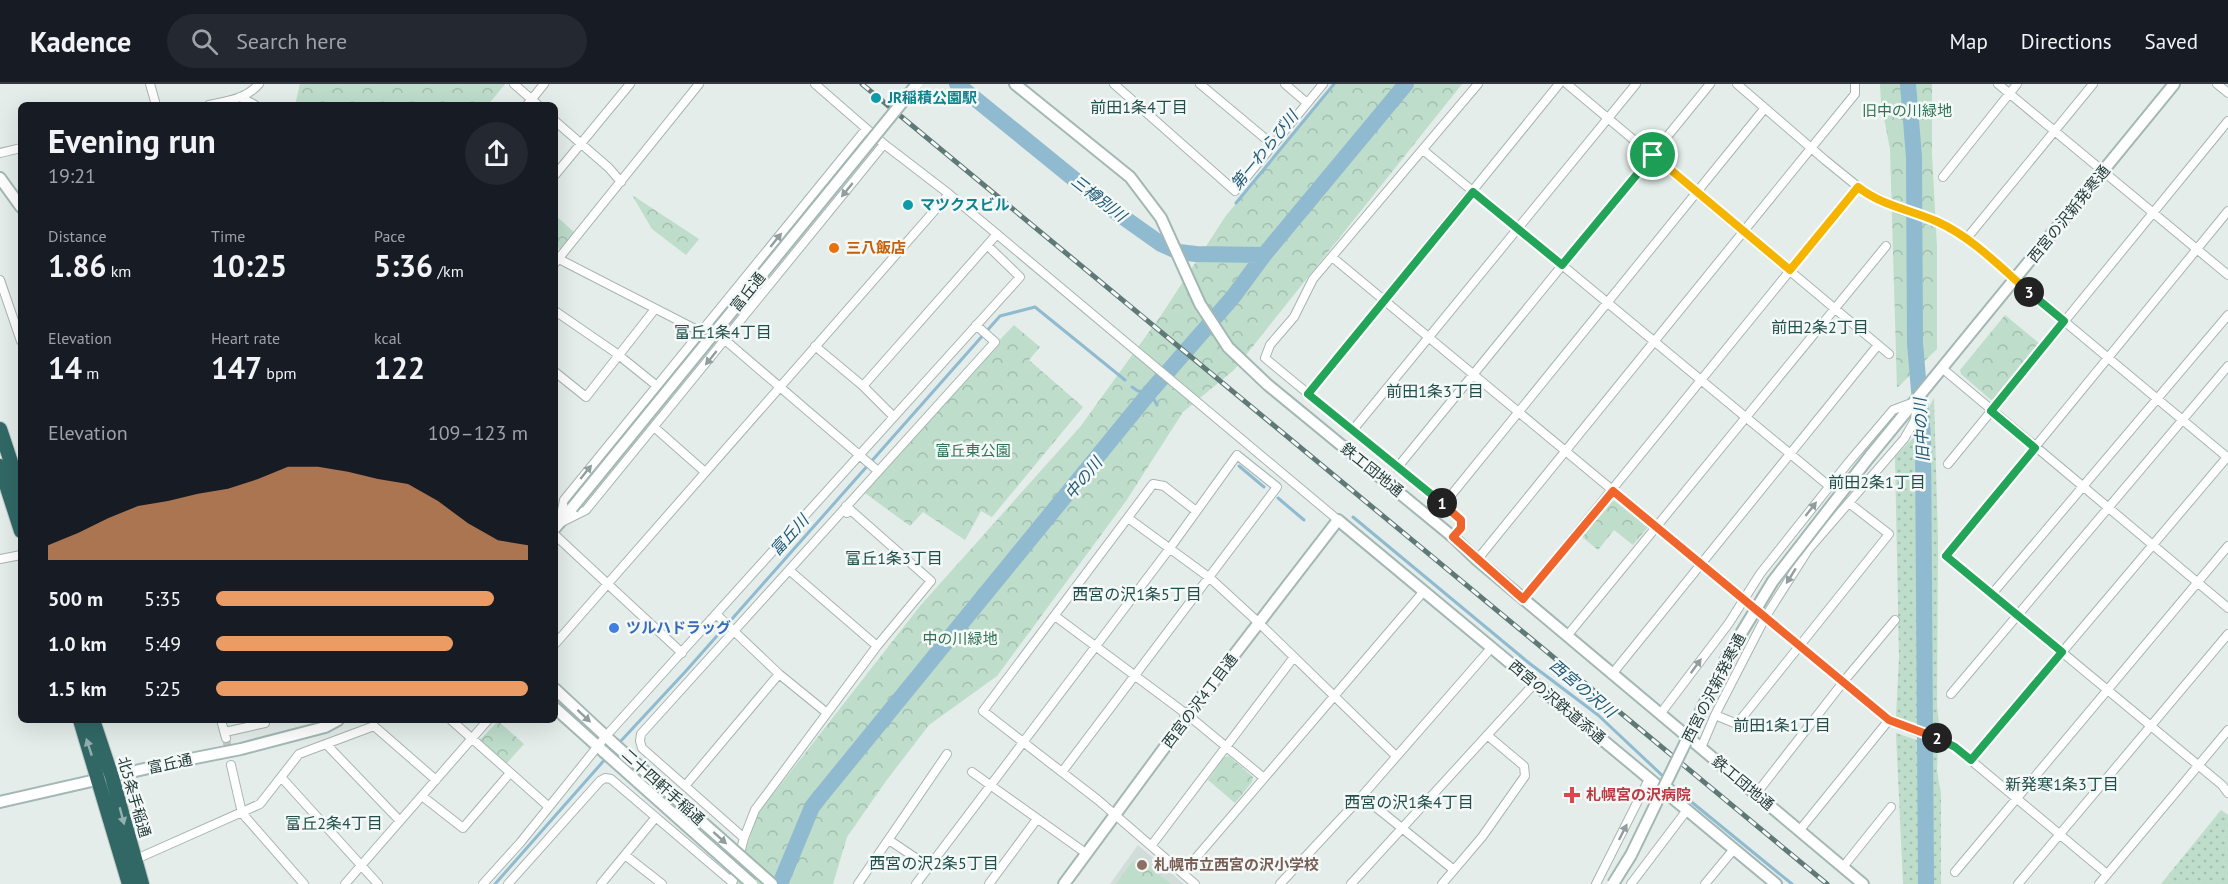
<!DOCTYPE html>
<html lang="en">
<head>
<meta charset="utf-8">
<style>
	body { margin:0; font-family:"PT Sans","Noto Sans JP",sans-serif; background:#242831; color:#f1f3f6; height:100vh; display:flex; flex-direction:column; font-size:22px; white-space:nowrap }
	* { box-sizing:border-box; margin:0 }
	p { font-size:20px; color:#9ea1a6 }
	.icon { flex:none; width:33px; height:33px; fill:none; stroke:currentColor; stroke-width:2; stroke-linecap:round; stroke-linejoin:round }
	.map { position:relative; flex:1; overflow:hidden }
	.sheet { position:absolute; left:18px; top:18px; width:540px; height:621px; display:flex; flex-direction:column; background:#171b24; border-radius:9px; box-shadow:0 6px 24px #0002 }
	.sheet>* { flex:none }
	.pin { position:absolute; display:grid; place-items:center; width:51px; height:51px; color:#fff; margin:-26px; border:3px solid #fff; border-radius:50%; box-shadow:0 2px 6px #0007 }
	.km { position:absolute; width:30px; height:30px; margin:-15px; border-radius:50%; background:#222; color:#fff; font-size:16px; line-height:30px; text-align:center }
	.round { display:grid; place-items:center; flex:none; width:63px; height:63px; border-radius:32px; background:#242831 }
	.summary { display:flex; align-items:center; justify-content:space-between; height:102px; padding:0 30px }
	h1 { font-size:33px; font-weight:700; line-height:45px }
	.stats { display:grid; grid-template-columns:repeat(3,1fr); gap:9px; height:102px; padding:6px 30px }
	.stats div { display:grid; align-content:center }
	.stats b { font-size:30px; font-weight:700 }
	.stats small { font-size:16px; font-weight:400 }
	.stats p { font-size:16px }
	.chart { height:168px; padding:12px 30px }
	.chart p { display:flex; justify-content:space-between }
	.chart svg { width:100%; height:108px; margin-top:6px; fill:#eb9b64; opacity:.7 }
	ul { padding:0 30px; list-style:none; font-size:20px }
	li { display:grid; grid-template-columns:96px 72px 1fr; align-items:center; height:45px }
	li i { height:15px; border-radius:8px; background:#eb9b64 }
	header { display:flex; align-items:center; gap:36px; box-sizing:border-box; height:84px; padding:0 30px; background:#171b24; border-bottom:2px solid #363941 }
	header strong { font-size:28px }
	nav { display:flex; gap:33px; margin-inline-start:auto; font-size:21px }
	.search { width:420px; height:54px; background:#242831; display:flex; align-items:center; gap:15px; box-sizing:border-box; padding:0 21px; border-radius:33px; color:#9ea1a6; font-size:22px }
	.map>svg:first-child { display:block }
</style>
</head>
<body>
<header>
<strong>Kadence</strong>
<div class="search"><svg class="icon" aria-label="search" viewBox="0 0 24 24"><circle cx="10" cy="10" r="6"/><path d="M15 15l6 6"/></svg>Search here</div>
<nav><a>Map</a><a>Directions</a><a>Saved</a></nav>
</header>
<div class="map">
<svg width="2228" height="800" viewBox="0 0 2228 800">
	<defs>
		<pattern id="grass-dots" width="8" height="8" patternUnits="userSpaceOnUse" patternTransform="scale(1.5)"><rect width="8" height="8" fill="#beddcb"/><path d="M2 2h.1M6 6h.1" fill="none" stroke="#a3bfaf" stroke-width="1.8" stroke-linecap="round"/></pattern>
		<pattern id="park-crowns" width="20" height="18" patternUnits="userSpaceOnUse" patternTransform="scale(1.5)"><rect width="20" height="18" fill="#beddcb"/><path d="M2 6a3 3 0 1 1 6 0M12 15a3 3 0 1 1 6 0" fill="none" stroke="#a3bfaf"/></pattern>
	</defs>
	<rect width="100%" height="100%" fill="#e4edea"/>
	<path fill="#d2dcd9" d="M 1138,761 L 1184,800 L 1110,800 Z"/>
	<path fill="url(#grass-dots)" d="M 1934,314 L 1938,455 L 1937,623 L 1940,646 L 1896,633 L 1899,573 L 1895,373 L 1913,354 Z
		M 1896,649 L 1938,663 L 1937,686 L 1941,710 L 1941,800 L 1903,800 Z
		M 2221,726 L 2228,731 L 2228,800 L 2161,800 Z"/>
	<path fill="url(#park-crowns)" d="M 300,0 L 505,0 L 488,21 L 295,21 Z
		M 1334,0 L 1462,0 L 1234,286 L 1183,328 L 1126,417 L 997,592 L 929,641 L 886,697 L 847,753 L 833,800 L 736,800 L 756,732 L 920,522 L 1080,343 L 1162,230 L 1225,133 Z
		M 1880,0 L 1932,0 L 1932,70 L 1937,163 L 1937,265 L 1897,304 L 1890,65 L 1881,18 Z
		M 632,111 L 699,155 L 686,171 L 652,145 Z
		M 555,131 L 574,148 L 560,165 L 555,164 Z
		M 2005,231 L 2040,260 L 1995,315 L 1991,316 L 1961,290 L 1960,286 Z
		M 1014,241 L 1040,263 L 1029,276 L 1083,323 L 992,433 L 981,427 L 965,456 L 923,428 L 910,442 L 865,409 L 931,328 Z
		M 1611,414 L 1648,443 L 1633,461 L 1614,446 L 1598,466 L 1581,452 Z
		M 498,637 L 524,660 L 506,680 L 479,657 Z
		M 1229,672 L 1253,693 L 1252,698 L 1235,719 L 1208,696 L 1224,673 Z
		M 1141,776 L 1171,800 L 1116,800 L 1132,778 Z"/>
	<g fill="none" stroke-linecap="round" stroke-linejoin="round">
		<path stroke="#8fbacf" stroke-width="3" d="M 1236,119 L 1334,0
			M 1132,303 L 1138,307 L 1150,308 L 1157,321
			M 1239,382 L 1264,403
			M 1278,414 L 1304,436
			M 1353,433 L 1529,579 L 1598,631 L 1683,711 L 1792,800
			M 619,659 L 685,588 L 1000,232 L 1035,223 L 1125,296
			M 495,800 L 615,664"/>
		<path stroke="#8fbacf" stroke-width="16" d="M 957,0 L 1106,121 L 1161,160 L 1179,168 L 1196,170 L 1264,171
			M 1908,0 L 1914,73 L 1915,259 L 1923,354 L 1926,800
			M 780,800 L 812,723 L 819,714 L 1150,308 L 1233,213 L 1264,171 L 1406,0"/>
		<path stroke="#becac7" stroke-width="8" stroke-dasharray="8 4" stroke-linecap="butt" d="M 226,654 L 231,681"/>
		<g stroke="#a7b5b2" stroke-width="10">
			<path id="street" d="M 150,0 L 156,21
				M 514,0 L 538,21
				M 815,0 L 884,60 L 949,110 L 1338,436
				M 1114,0 L 1235,107 L 1323,0
				M 1200,0 L 1273,61
				M 1285,0 L 1307,19
				M 1567,0 L 1889,270
				M 1737,0 L 1825,76 L 1862,106 L 1901,126 L 1937,137 L 1970,156 L 2064,237 L 2228,374
				M 1998,0 L 2228,191
				M 2217,0 L 2228,9
				M 240,13 L 255,21
				M 209,21 C 227,17 246,15 259,0
				M 527,21 L 544,0
				M 555,37 L 609,84 L 621,98
				M 1423,66 L 1829,402
				M 0,69 L 21,64
				M 555,91 L 630,0
				M 1943,93 L 2017,0
				M 2228,127 L 1946,472 L 2222,701 L 2228,709
				M 1967,154 L 2093,0
				M 555,173 L 701,248
				M 1332,173 L 1889,636 L 1955,663 L 2107,790
				M 555,179 L 699,0
				M 0,196 L 21,257
				M 555,227 L 616,269 L 657,302
				M 725,256 L 878,387
				M 815,262 L 863,302 L 894,333
				M 1943,285 L 2228,524
				M 555,288 L 586,313 L 655,225
				M 863,302 L 997,150
				M 1308,310 L 1559,0
				M 654,343 L 705,388
				M 1352,347 L 1636,0
				M 1948,380 L 2228,37
				M 1397,384 L 1710,0
				M 1444,420 L 1765,24
				M 1128,434 L 1210,494 L 1259,539 L 1396,672
				M 560,437 L 564,416 L 866,45
				M 562,438 L 586,426 L 884,60
				M 555,451 L 682,569
				M 1453,453 L 1461,445 L 1461,436 L 1265,274 L 1270,261 L 1294,233 L 1313,195 L 1478,0
				M 0,475 L 21,471
				M 1477,476 L 1855,10 L 1855,0
				M 789,486 L 877,562
				M 1992,510 L 2228,231
				M 1523,515 L 1858,103
				M 716,530 L 779,590 L 827,629
				M 1055,532 L 1189,632 L 1264,694
				M 1567,552 L 1886,162
				M 555,560 L 949,110
				M 1613,589 L 1878,261
				M 1951,610 L 2228,282
				M 1661,629 L 1729,539 L 1760,490 L 1848,379 L 1893,326 L 1917,317 L 1915,336 L 1904,355 L 1808,466 L 1766,532 L 1715,631 L 1701,664
				M 1715,631 L 1737,640 L 1889,450 L 1849,419
				M 221,636 L 226,654
				M 451,636 L 549,723
				M 225,648 L 265,639 L 265,636
				M 326,660 L 400,737
				M 1971,676 L 2228,372
				M 231,681 L 242,729 L 304,800
				M 972,688 L 1087,770
				M 281,693 L 378,800
				M 685,702 L 779,590
				M 1756,710 L 1844,597 L 1895,536
				M 422,712 L 463,744 L 510,689
				M 1362,712 L 1454,786
				M 1799,747 L 1889,636
				M 744,754 L 642,664 L 640,657 L 641,650 L 995,258 L 976,241
				M 889,756 L 929,783
				M 1151,762 L 1294,573
				M 625,771 L 662,800
				M 134,776 L 260,720 L 299,670 L 374,642 L 436,696
				M 1843,783 L 1891,723
				M 1955,788 L 2228,462
				M 1183,789 L 1424,507
				M 345,800 L 488,636
				M 483,800 L 520,759 L 606,652 L 1020,193 L 987,161
				M 508,800 L 600,697 L 605,694 L 611,695 L 732,798
				M 601,800 L 656,733
				M 732,800 L 744,754 L 755,726 L 877,562 L 931,497 L 846,422 L 847,429
				M 858,800 L 947,670
				M 916,800 L 1170,464 L 1237,371 L 1277,403 L 1062,688
				M 989,800 L 1037,735
				M 1195,800 L 1098,716 L 983,627 L 1153,400 L 1164,402 L 1196,427
				M 1280,800 L 1362,712 L 1492,563
				M 1351,800 L 1534,600
				M 1442,800 L 1482,753 L 1525,692 L 1524,682 L 1487,651
				M 1596,800 L 1649,695
				M 1631,800 L 1687,726
				M 1705,800 L 1734,765
				M 2018,800 L 2228,550
				M 2099,800 L 2228,646"/>
		</g>
		<g stroke="#a3b8b4" stroke-width="14">
			<path id="secondary" d="M 1015,0 L 1130,93 L 1161,134 L 1200,220 L 1228,263 L 1268,301 L 1453,453 L 1477,476 L 1863,800
				M 0,94 L 21,123
				M 1870,372 L 2174,0
				M 555,444 L 572,424
				M 555,605 L 613,659
				M 555,624 L 604,668
				M 0,718 L 175,678 L 241,665 L 325,643 L 338,636
				M 1064,800 L 1204,610 L 1338,436 L 1776,800"/>
		</g>
		<g stroke="#c2c9c8" stroke-width="16">
			<path id="highway" d="M 0,345 L 21,408
				M 0,382 L 21,447
				M 80,636 L 129,800
				M 93,636 L 112,693 L 142,800"/>
		</g>
		<use href="#street" stroke="#fff" stroke-width="8"/>
		<use href="#secondary" stroke="#fff" stroke-width="10"/>
		<use href="#highway" stroke="#316866" stroke-width="14"/>
		<g stroke="#5f7976" stroke-width="5">
			<path id="rail" d="M 862,0 L 1827,800"/>
		</g>
		<use href="#rail" stroke="#f4f9f8" stroke-width="3" stroke-dasharray="9" stroke-linecap="butt"/>
		<g stroke="#a3b8b4" stroke-width="14" stroke-linecap="butt">
			<path id="secondary-bridge" d="M 572,424 L 917,0
				M 613,659 L 772,800
				M 604,668 L 752,800
				M 1613,800 L 1631,771 L 1728,571 L 1773,497 L 1870,372"/>
		</g>
		<use href="#secondary-bridge" stroke="#fff" stroke-width="10"/>
	</g>
	<defs><path id="oneway-solid" d="M-6-.8H1V-3.2L6.5 0L1 3.2V.8H-6Z" transform="scale(1.5)"/></defs>
	<g fill="#929e9d">
		<use href="#oneway-solid" transform="translate(847 106) rotate(129)"/>
		<use href="#oneway-solid" transform="translate(776 156) rotate(-51)"/>
		<use href="#oneway-solid" transform="translate(711 274) rotate(129)"/>
		<use href="#oneway-solid" transform="translate(586 388) rotate(-51)"/>
		<use href="#oneway-solid" transform="translate(1811 425) rotate(-52)"/>
		<use href="#oneway-solid" transform="translate(1791 492) rotate(122)"/>
		<use href="#oneway-solid" transform="translate(1696 582) rotate(-54)"/>
		<use href="#oneway-solid" transform="translate(584 632) rotate(43)"/>
		<use href="#oneway-solid" transform="translate(1623 748) rotate(-63)"/>
		<use href="#oneway-solid" transform="translate(720 754) rotate(42)"/>
	</g>
	<g fill="#92b0af">
		<use href="#oneway-solid" transform="translate(89 663) rotate(-108)"/>
		<use href="#oneway-solid" transform="translate(122 732) rotate(75)"/>
	</g>
	<g fill="none" stroke-linecap="round" stroke-linejoin="round">
		<g stroke="#fff" stroke-width="12">
			<path id="split-1" d="M 1442,419 L 1308,310 L 1473,108 L 1562,181 L 1653,71"/>
		</g>
		<g stroke="#fff" stroke-width="12">
			<path id="split-2" d="M 1442,419 L 1461,436 L 1461,444 L 1453,453 L 1523,515 L 1613,407 L 1889,636 L 1937,654"/>
		</g>
		<g stroke="#fff" stroke-width="12">
			<path id="split-3" d="M 1937,654 L 1955,663 L 1971,676 L 2062,568 L 1946,472 L 2035,364 L 1991,327 L 2064,237 L 2029,208"/>
		</g>
		<g stroke="#fff" stroke-width="12">
			<path id="split-4" d="M 1653,71 L 1790,186 L 1858,103 C 1882,122 1912,126 1938,138 C 1973,154 2000,183 2029,208"/>
		</g>
		<use href="#split-1" stroke="#22a559" stroke-width="8"/>
		<use href="#split-2" stroke="#f0652b" stroke-width="8"/>
		<use href="#split-3" stroke="#22a559" stroke-width="8"/>
		<use href="#split-4" stroke="#f5b400" stroke-width="8"/>
	</g>
	<g fill="#0f9aa8" stroke="#f4f9f8" stroke-width="2">
		<circle cx="876" cy="14" r="6"/>
		<circle cx="908" cy="121" r="6"/>
	</g>
	<circle fill="#e8710a" stroke="#f4f9f8" stroke-width="2" cx="834" cy="164" r="6"/>
	<circle fill="#3f7fe0" stroke="#f4f9f8" stroke-width="2" cx="614" cy="544" r="6"/>
	<path fill="#e0444e" stroke="#f4f9f8" stroke-width="2" d="M1569 702h6v6h6v6h-6v6h-6v-6h-6v-6h6z"/>
	<circle fill="#8d6e63" stroke="#f4f9f8" stroke-width="2" cx="1142" cy="781" r="6"/>
	<g text-anchor="middle" stroke-width="5" stroke-linejoin="round" paint-order="stroke">
		<g font-size="15" font-weight="bold" fill="#0d838f" stroke="#f4f9f8" text-anchor="start">
			<text x="888" y="19">JR稲積公園駅</text>
			<text x="920" y="126">マツクスビル</text>
		</g>
		<g font-size="15" fill="#307255" stroke="#f4f9f8">
			<text x="1907" y="32">旧中の川緑地</text>
			<text x="973" y="372">富丘東公園</text>
			<text x="960" y="560">中の川緑地</text>
		</g>
		<g font-size="15" fill="#243d3b" stroke="#f4f9f8">
			<text transform="translate(2069 130) rotate(-51)" y="5">西宮の沢新発寒通</text>
			<text transform="translate(748 208) rotate(-51)" y="5">富丘通</text>
			<text transform="translate(1372 386) rotate(39)" y="5">鉄工団地通</text>
			<text transform="translate(1714 604) rotate(-63)" y="5">西宮の沢新発寒通</text>
			<text transform="translate(1200 617) rotate(-53)" y="5">西宮の沢4丁目通</text>
			<text transform="translate(1557 618) rotate(40)" y="5">西宮の沢鉄道添通</text>
			<text transform="translate(170 680) rotate(-12)" y="5">富丘通</text>
			<text transform="translate(1743 699) rotate(40)" y="5">鉄工団地通</text>
			<text transform="translate(663 703) rotate(42)" y="5">二十四軒手稲通</text>
			<text transform="translate(134 713) rotate(74)" y="5">北5条手稲通</text>
		</g>
		<g font-size="15" font-weight="bold" fill="#c56008" stroke="#f4f9f8" text-anchor="start">
			<text x="846" y="169">三八飯店</text>
		</g>
		<g font-size="15" font-weight="bold" fill="#366cbe" stroke="#f4f9f8" text-anchor="start">
			<text x="626" y="549">ツルハドラッグ</text>
		</g>
		<g font-size="15" font-weight="bold" fill="#be3a42" stroke="#f4f9f8" text-anchor="start">
			<text x="1586" y="716">札幌宮の沢病院</text>
		</g>
		<g font-size="15" font-weight="bold" fill="#785e54" stroke="#f4f9f8" text-anchor="start">
			<text x="1154" y="786">札幌市立西宮の沢小学校</text>
		</g>
		<g font-size="16" fill="#214f4b" stroke="#f4f9f8">
			<text x="1139" y="29">前田1条4丁目</text>
			<text x="1820" y="249">前田2条2丁目</text>
			<text x="723" y="254">富丘1条4丁目</text>
			<text x="1435" y="313">前田1条3丁目</text>
			<text x="1877" y="404">前田2条1丁目</text>
			<text x="894" y="480">富丘1条3丁目</text>
			<text x="1137" y="516">西宮の沢1条5丁目</text>
			<text x="1782" y="647">前田1条1丁目</text>
			<text x="2062" y="706">新発寒1条3丁目</text>
			<text x="1409" y="724">西宮の沢1条4丁目</text>
			<text x="334" y="745">富丘2条4丁目</text>
			<text x="934" y="785">西宮の沢2条5丁目</text>
		</g>
		<g font-size="16" font-style="italic" fill="#215a77" stroke="#f4f9f8">
			<text transform="translate(1264 66) rotate(-51)" y="6">第一わらび川</text>
			<text transform="translate(1099 114) rotate(38)" y="6">三樽別川</text>
			<text transform="translate(1921 346) rotate(-93)" y="6">旧中の川</text>
			<text transform="translate(1083 394) rotate(-51)" y="6">中の川</text>
			<text transform="translate(789 451) rotate(-48)" y="6">富丘川</text>
			<text transform="translate(1583 604) rotate(40)" y="6">西宮の沢川</text>
		</g>
	</g>
</svg>
<div class="pin" style="left:1653px;top:71px;background:#1e9e55"><svg class="icon" aria-label="arrive" viewBox="0 0 24 24"><path d="M6 21V4h12l-3 4 3 4H6"/></svg></div>
<b class="km" style="left:1442px;top:419px">1</b>
<b class="km" style="left:1937px;top:654px">2</b>
<b class="km" style="left:2029px;top:208px">3</b>
<section class="sheet">
<div class="summary"><div><h1>Evening run</h1><p>19:21</p></div><a class="round"><svg class="icon" aria-label="share" viewBox="0 0 24 24"><path d="M12 15V3M7 8l5-5 5 5M5 13v7h14v-7"/></svg></a></div>
<div class="stats">
<div><p>Distance</p><b>1.86<small> km</small></b></div>
<div><p>Time</p><b>10:25</b></div>
<div><p>Pace</p><b>5:36<small> /km</small></b></div>
</div>
<div class="stats">
<div><p>Elevation</p><b>14<small> m</small></b></div>
<div><p>Heart rate</p><b>147<small> bpm</small></b></div>
<div><p>kcal</p><b>122</b></div>
</div>
<div class="chart"><p><span>Elevation</span>109–123 m</p>
<svg viewBox="0 0 160 44" preserveAspectRatio="none"><path d="M0 44V38L10 33L20 27L30 22L40 20L50 17L60 15L70 11L80 6L90 6L100 8L110 11L120 13L130 20L140 29L150 36L160 38V44z"/></svg>
</div>
<ul>
<li><b>500 m</b>5:35<i style="width:89%"></i></li>
<li><b>1.0 km</b>5:49<i style="width:76%"></i></li>
<li><b>1.5 km</b>5:25<i style="width:100%"></i></li>
</ul>
</section>
</div>
</body>
</html>
